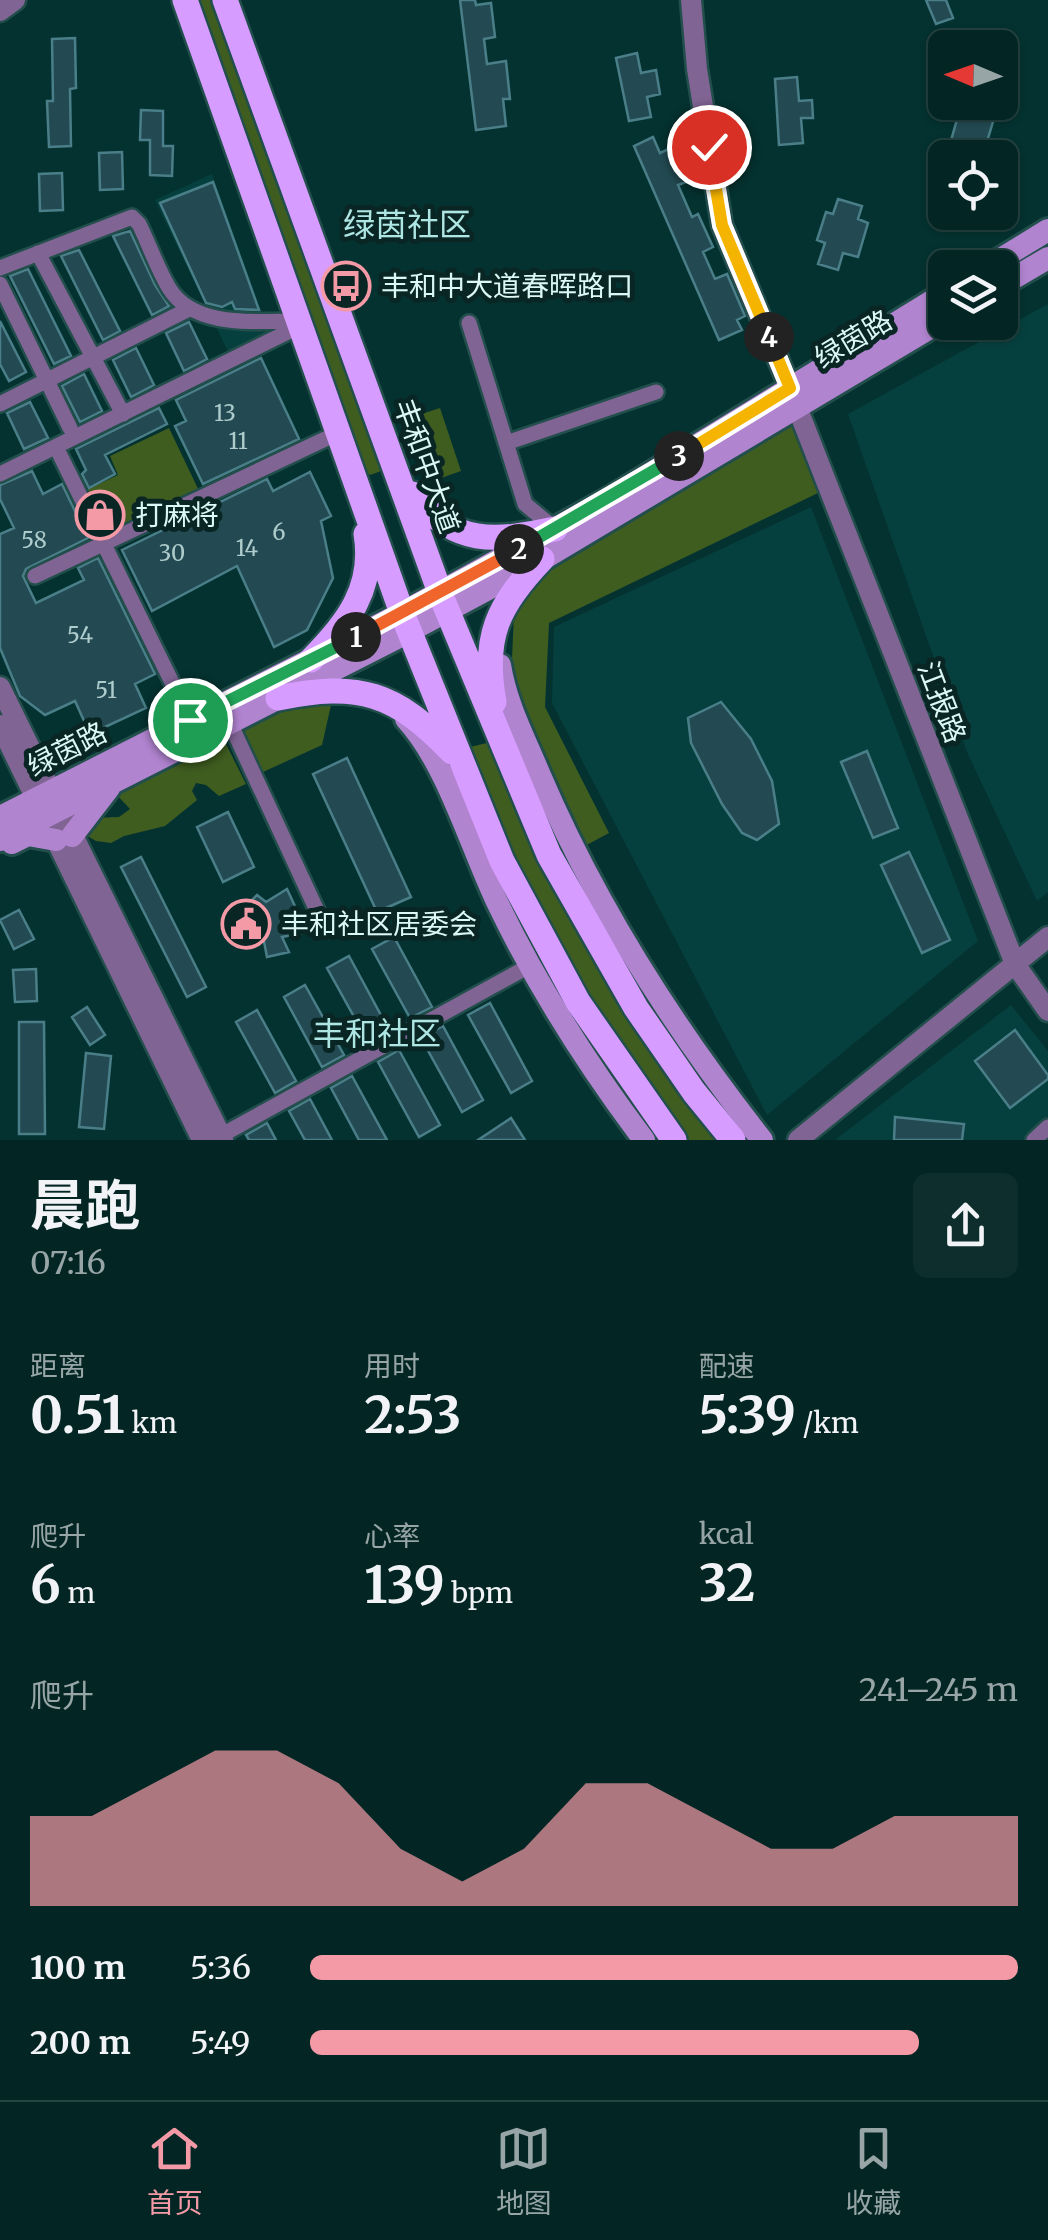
<!DOCTYPE html>
<html lang="zh">
<head>
<meta charset="utf-8">
<style>
	body { margin:0; font-family:Merriweather,"Noto Sans SC",serif; background:#0d2e2c; color:#f1f3f6; height:100vh; display:flex; flex-direction:column; font-size:38px; white-space:nowrap }
	* { box-sizing:border-box; margin:0 }
	p { font-size:32px; color:#97a5a6 }
	.icon { flex:none; width:55px; height:55px; fill:none; stroke:currentColor; stroke-width:2; stroke-linecap:round; stroke-linejoin:round }
	.map { position:relative; height:1140px; overflow:hidden }
	.drawer { display:flex; flex-direction:column; background:#032624; flex:1 }
	.drawer>* { flex:none }
	.needle { width:65px; rotate:272deg }
	.tools { position:absolute; left:928px; top:30px; display:grid; gap:20px }
	.tools a { display:grid; place-items:center; width:90px; height:90px; border-radius:15px; background:#032624; box-shadow:0 2px 8px #0004,0 0 0 2px #244341; font-size:50px }
	.pin { position:absolute; display:grid; place-items:center; width:85px; height:85px; color:#fff; margin:-42px; border:5px solid #fff; border-radius:50%; box-shadow:0 2px 10px #0007 }
	.km { position:absolute; width:50px; height:50px; margin:-25px; border-radius:50%; background:#222; color:#fff; font-size:28px; line-height:50px; text-align:center }
	.round { display:grid; place-items:center; flex:none; width:105px; height:105px; border-radius:15px; background:#0d2e2c }
	.overview { display:flex; align-items:center; justify-content:space-between; height:170px; padding:0 30px }
	h1 { font-size:55px; font-weight:700; line-height:75px }
	.stats { display:grid; grid-template-columns:repeat(3,1fr); gap:15px; height:170px; padding:10px 30px }
	.stats div { display:grid; align-content:center }
	.stats b { font-size:50px; font-weight:700 }
	.stats small { font-size:28px; font-weight:400 }
	.stats p { font-size:28px }
	.chart { height:280px; padding:20px 30px }
	.chart p { display:flex; justify-content:space-between }
	.chart svg { width:100%; height:180px; margin-top:10px; fill:#f49aa6; opacity:.7 }
	ul { padding:0 30px; list-style:none; font-size:32px }
	li { display:grid; grid-template-columns:160px 120px 1fr; align-items:center; height:75px }
	li i { height:25px; border-radius:12px; background:#f49aa6 }
	.dock { display:flex; justify-content:space-around; align-items:center; height:140px; border-top:2px solid #244341; background:#032624; font-size:28px; color:#97a5a6 }
	.dock a { display:grid; justify-items:center; gap:5px }
	.dock .selected { color:#f49aa6 }
	.map>svg:first-child { display:block }
</style>
</head>
<body>
<div class="map">
<svg width="1048" height="1140" viewBox="0 0 1048 1140">
	<rect width="100%" height="100%" fill="#043230"/>
	<path fill="#06403e" d="M 212,174 L 269,333 L 230,356 L 155,200 Z
		M 1048,304 L 1048,892 L 1037,901 L 967,752 L 848,414 Z
		M 811,507 L 978,941 L 767,1115 L 552,703 L 554,627 Z
		M 1011,1005 L 1048,1051 L 1048,1140 L 835,1140 Z"/>
	<path fill="#405d20" d="M 193,0 L 219,0 L 384,470 L 370,475 L 363,470 Z
		M 440,408 L 461,471 L 427,483 L 406,419 Z
		M 791,424 L 818,493 L 549,623 L 545,707 L 609,833 L 581,848 L 511,682 L 514,613 L 550,571 Z
		M 169,428 L 201,495 L 105,541 L 82,492 L 118,475 L 110,456 Z
		M 296,703 L 331,705 L 322,745 L 263,772 L 239,726 Z
		M 224,740 L 246,784 L 219,796 L 206,785 L 196,783 L 192,791 L 197,800 L 165,826 L 124,836 L 111,843 L 96,841 L 84,834 L 93,818 L 119,817 L 130,809 L 115,793 Z
		M 487,743 L 491,746 L 723,1140 L 689,1140 C 619,1046 553,946 503,839 C 490,811 480,782 468,754 L 470,747 Z"/>
	<path fill="#234a52" stroke="#4a7e88" stroke-width="2.5" d="M 460,0 L 475,0 L 476,5 L 491,3 L 495,37 L 484,39 L 487,64 L 506,61 L 510,99 L 503,99 L 506,126 L 476,130 Z
		M 926,0 L 946,0 L 953,18 L 936,24 Z
		M 984,30 L 1003,35 L 999,48 L 979,48 Z
		M 75,38 L 76,88 L 70,89 L 71,146 L 49,147 L 47,101 L 53,101 L 52,39 Z
		M 637,53 L 641,73 L 656,70 L 660,94 L 647,97 L 651,117 L 629,121 L 616,58 Z
		M 1000,54 L 1012,58 L 1003,90 L 1000,89 Z
		M 797,77 L 799,101 L 812,100 L 813,118 L 801,118 L 803,143 L 779,145 L 775,79 Z
		M 962,102 L 999,102 L 982,158 L 946,158 Z
		M 141,110 L 163,111 L 163,146 L 173,146 L 172,176 L 150,175 L 150,140 L 140,140 Z
		M 653,137 L 660,153 L 671,148 L 686,182 L 678,185 L 692,217 L 698,214 L 713,247 L 703,252 L 715,279 L 727,274 L 745,316 L 737,320 L 742,330 L 719,340 L 634,146 Z
		M 122,152 L 123,189 L 100,190 L 99,153 Z
		M 942,168 L 945,168 L 945,209 L 931,205 Z
		M 62,173 L 63,210 L 40,211 L 39,174 Z
		M 213,182 L 259,310 L 235,309 L 232,302 L 222,307 L 206,303 L 160,203 Z
		M 838,199 L 862,206 L 858,219 L 868,223 L 858,257 L 843,253 L 838,270 L 818,264 L 825,243 L 817,240 L 826,212 L 833,214 Z
		M 130,231 L 155,285 L 169,306 L 152,315 L 113,236 Z
		M 79,250 L 120,331 L 103,340 L 61,256 Z
		M 28,269 L 71,356 L 54,364 L 10,276 Z
		M 0,321 L 26,372 L 9,381 L 0,364 Z
		M 189,322 L 207,359 L 184,371 L 166,333 Z
		M 136,348 L 154,385 L 131,397 L 113,360 Z
		M 261,358 L 299,439 L 203,484 L 175,426 L 186,421 L 176,400 Z
		M 84,374 L 102,411 L 80,422 L 62,386 Z
		M 30,402 L 48,438 L 24,449 L 7,413 Z
		M 159,408 L 167,424 L 105,455 L 115,474 L 89,488 L 82,474 L 86,470 L 76,449 Z
		M 32,471 L 43,494 L 62,484 L 88,538 L 26,569 L 23,576 L 36,603 L 84,580 L 78,568 L 98,558 L 155,674 L 135,684 L 146,708 L 90,734 L 75,701 L 45,715 L 20,696 L 0,648 L 0,534 L 14,528 L 0,499 L 0,485 Z
		M 310,472 L 331,516 L 321,521 L 333,578 L 307,630 L 274,647 L 237,566 L 152,611 L 122,550 L 267,479 L 273,491 Z
		M 721,702 L 751,739 L 772,781 L 779,824 L 757,840 L 742,833 L 722,804 L 691,743 L 688,718 Z
		M 867,751 L 898,828 L 873,838 L 841,762 Z
		M 347,758 L 411,897 L 377,912 L 313,774 Z
		M 228,812 L 254,867 L 223,882 L 197,827 Z
		M 909,852 L 950,940 L 922,953 L 881,865 Z
		M 141,857 L 206,987 L 187,997 L 121,867 Z
		M 287,889 L 307,932 L 282,937 L 289,952 L 267,957 L 262,931 L 244,908 L 257,895 L 266,902 Z
		M 19,910 L 34,939 L 14,949 L 0,920 Z
		M 394,937 L 432,1007 L 410,1018 L 372,949 Z
		M 349,956 L 389,1030 L 368,1042 L 327,968 Z
		M 36,969 L 37,1001 L 15,1002 L 13,970 Z
		M 305,985 L 344,1055 L 322,1067 L 284,997 Z
		M 490,1003 L 532,1081 L 511,1093 L 468,1015 Z
		M 87,1007 L 105,1035 L 90,1045 L 72,1017 Z
		M 257,1010 L 296,1081 L 275,1093 L 236,1022 Z
		M 19,1022 L 44,1022 L 45,1134 L 19,1134 Z
		M 443,1026 L 483,1100 L 462,1112 L 421,1038 Z
		M 1015,1030 L 1048,1075 L 1048,1079 L 1010,1108 L 975,1061 Z
		M 399,1050 L 440,1125 L 419,1137 L 378,1062 Z
		M 86,1053 L 111,1056 L 104,1129 L 79,1127 Z
		M 352,1076 L 387,1140 L 359,1140 L 331,1088 Z
		M 310,1099 L 332,1140 L 305,1140 L 289,1111 Z
		M 895,1117 L 964,1124 L 962,1140 L 894,1140 Z
		M 511,1118 L 525,1140 L 478,1140 Z
		M 267,1123 L 276,1140 L 249,1140 L 246,1135 Z"/>
	<g fill="none" stroke-linecap="round" stroke-linejoin="round">
		<g stroke="#224e4c" stroke-width="20">
			<path id="minor" d="M 38,253 L 123,414
				M 0,268 L 132,217 L 139,224 C 149,244 157,268 169,288 C 194,329 257,321 299,321
				M 0,284 L 70,428
				M 469,323 L 525,504 L 555,529
				M 0,404 L 189,309
				M 506,443 L 656,392
				M 60,455 L 191,721
				M 0,474 L 300,326
				M 35,576 L 338,433
				M 230,723 L 326,930
				M 220,1136 L 531,965
				M 1034,1140 L 1048,1127"/>
		</g>
		<g stroke="#224e4c" stroke-width="25">
			<path id="tertiary" d="M 691,0 L 697,69 L 722,225 L 790,388
				M 0,11 L 15,0
				M 797,407 L 1015,964 L 1048,1011
				M 0,687 L 223,1140
				M 0,725 L 202,1140
				M 798,1140 L 1048,937"/>
		</g>
		<g stroke="#224e4c" stroke-width="28">
			<path id="secondary" d="M 986,268 L 1048,230
				M 1000,286 L 1048,258
				M 500,665 C 506,703 524,737 539,773 C 595,905 673,1027 762,1140
				M 406,719 C 447,763 471,848 498,904 C 538,987 589,1067 644,1140
				M 0,817 L 402,613 L 614,496 L 945,293
				M 72,836 L 109,788
				M 0,840 L 397,638 L 533,565 L 945,319
				M 12,843 L 28,835 L 56,840"/>
		</g>
		<g stroke="#224e4c" stroke-width="30">
			<path id="primary" d="M 185,0 L 402,613 L 502,861 L 578,1002 L 674,1140
				M 225,0 L 442,598 L 549,855 L 636,1008 L 694,1092 L 733,1140
				M 412,494 C 456,546 493,542 555,529
				M 311,660 C 347,624 375,588 366,534
				M 278,698 C 359,681 396,693 452,752
				M 494,702 C 482,637 498,605 542,559"/>
		</g>
		<use href="#minor" stroke="#806494" stroke-width="15"/>
		<use href="#tertiary" stroke="#806494" stroke-width="20"/>
		<use href="#secondary" stroke="#b184d0" stroke-width="22"/>
		<use href="#primary" stroke="#d79cff" stroke-width="25"/>
	</g>
	<g fill="none" stroke-linecap="round" stroke-linejoin="round">
		<g stroke="#fff" stroke-width="20">
			<path id="split-1" d="M 190,720 L 356,637"/>
		</g>
		<g stroke="#fff" stroke-width="20">
			<path id="split-2" d="M 356,637 L 519,549"/>
		</g>
		<g stroke="#fff" stroke-width="20">
			<path id="split-3" d="M 519,549 L 679,456"/>
		</g>
		<g stroke="#fff" stroke-width="20">
			<path id="split-4" d="M 679,456 L 790,388 L 769,337"/>
		</g>
		<g stroke="#fff" stroke-width="20">
			<path id="split-5" d="M 709,147 L 722,225 L 769,337"/>
		</g>
		<use href="#split-1" stroke="#22a559" stroke-width="12"/>
		<use href="#split-2" stroke="#f0652b" stroke-width="12"/>
		<use href="#split-3" stroke="#22a559" stroke-width="12"/>
		<use href="#split-4" stroke="#f5b400" stroke-width="12"/>
		<use href="#split-5" stroke="#f5b400" stroke-width="12"/>
	</g>
	<defs>
		<g id="bus-ring" transform="scale(2.5)"><circle r="9.5" fill="#092625" stroke="#f49aa6" stroke-width="1.5"/><path d="M-5-6H5V4H4V6H2V4H-2V6H-4V4H-5ZM-3.5-4V0h7V-4ZM-3.5 1.2v1.5H-2V1.2ZM2 1.2v1.5H3.5V1.2Z" fill="#f49aa6"/></g>
		<g id="shop-ring" transform="scale(2.5)"><circle r="9.5" fill="#092625" stroke="#f49aa6" stroke-width="1.5"/><path d="M-5-2.5h2.3a2.7 3.5 0 0 1 5.4 0H5L5.5 6h-11ZM-1.5-2.5h3a1.5 2.3 0 0 0-3 0Z" fill="#f49aa6"/></g>
		<g id="civic-ring" transform="scale(2.5)"><circle r="9.5" fill="#092625" stroke="#f49aa6" stroke-width="1.5"/><path d="M-.6-6.5H3V-4.5H.6V-3L4-1V1h2V6H-6V1h2V-1L-.6-3ZM-1.2 2.5V6h2.4V2.5Z" fill="#f49aa6"/></g>
	</defs>
	<g fill-rule="evenodd">
		<use href="#bus-ring" x="346" y="286"/>
		<use href="#shop-ring" x="100" y="515"/>
		<use href="#civic-ring" x="246" y="924"/>
	</g>
	<g text-anchor="middle" stroke-width="10" stroke-linejoin="round" paint-order="stroke">
		<g font-size="22" fill="#aecccc">
			<text x="225" y="421">13</text>
			<text x="238" y="449">11</text>
			<text x="279" y="540">6</text>
			<text x="34" y="548">58</text>
			<text x="247" y="556">14</text>
			<text x="172" y="561">30</text>
			<text x="80" y="643">54</text>
			<text x="106" y="698">51</text>
		</g>
		<g font-size="28" fill="#dcf7f5" stroke="#092625" text-anchor="start">
			<text x="381" y="296">丰和中大道春晖路口</text>
			<text x="135" y="525">打麻将</text>
			<text x="281" y="934">丰和社区居委会</text>
		</g>
		<g font-size="28" fill="#dcf7f5" stroke="#092625">
			<text transform="translate(853 339) rotate(-31)" y="10">绿茵路</text>
			<text transform="translate(427 466) rotate(70)" y="10">丰和中大道</text>
			<text transform="translate(942 702) rotate(69)" y="10">江报路</text>
			<text transform="translate(67 749) rotate(-27)" y="10">绿茵路</text>
		</g>
		<g font-size="32" fill="#aee6e3" stroke="#092625">
			<text x="407" y="236">绿茵社区</text>
			<text x="377" y="1045">丰和社区</text>
		</g>
	</g>
</svg>
<div class="tools">
<a><svg class="needle" viewBox="-14 -14 28 28"><path d="M0-13l5 13h-10z" fill="#e53935"/><path d="M0 13l5-13h-10z" fill="#97a5a6"/></svg></a>
<a><svg class="icon" aria-label="locate" viewBox="0 0 24 24"><circle cx="12" cy="12" r="6"/><path d="M12 2v4M12 18v4M2 12h4M18 12h4"/></svg></a>
<a><svg class="icon" aria-label="layers" viewBox="0 0 24 24"><path d="M12 4l9 5-9 5-9-5zM3 14l9 5 9-5"/></svg></a>
</div>
<div class="pin" style="left:190px;top:720px;background:#1e9e55"><svg class="icon" aria-label="arrive" viewBox="0 0 24 24"><path d="M6 21V4h12l-3 4 3 4H6"/></svg></div>
<div class="pin" style="left:709px;top:147px;background:#d93025"><svg class="icon" aria-label="check" viewBox="0 0 24 24"><path d="M5 12l5 5 9-10"/></svg></div>
<b class="km" style="left:356px;top:637px">1</b>
<b class="km" style="left:519px;top:549px">2</b>
<b class="km" style="left:679px;top:456px">3</b>
<b class="km" style="left:769px;top:337px">4</b>
</div>
<section class="drawer">
<div class="overview"><div><h1>晨跑</h1><p>07:16</p></div><a class="round"><svg class="icon" aria-label="share" viewBox="0 0 24 24"><path d="M12 15V3M7 8l5-5 5 5M5 13v7h14v-7"/></svg></a></div>
<div class="stats">
<div><p>距离</p><b>0.51<small> km</small></b></div>
<div><p>用时</p><b>2:53</b></div>
<div><p>配速</p><b>5:39<small> /km</small></b></div>
</div>
<div class="stats">
<div><p>爬升</p><b>6<small> m</small></b></div>
<div><p>心率</p><b>139<small> bpm</small></b></div>
<div><p>kcal</p><b>32</b></div>
</div>
<div class="chart"><p><span>爬升</span>241–245 m</p>
<svg viewBox="0 0 160 44" preserveAspectRatio="none"><path d="M0 44V22L10 22L20 14L30 6L40 6L50 14L60 30L70 38L80 30L90 14L100 14L110 22L120 30L130 30L140 22L150 22L160 22V44z"/></svg>
</div>
<ul>
<li><b>100 m</b>5:36<i style="width:100%"></i></li>
<li><b>200 m</b>5:49<i style="width:86%"></i></li>
</ul>
</section>
<nav class="dock">
<a class="selected"><svg class="icon" aria-label="home" viewBox="0 0 24 24"><path d="M3 11l9-7 9 7M6 9v11h12V9"/></svg>首页</a>
<a><svg class="icon" aria-label="map" viewBox="0 0 24 24"><path d="M3 6l6-2 6 2 6-2v14l-6 2-6-2-6 2zM9 4v14M15 6v14"/></svg>地图</a>
<a><svg class="icon" aria-label="saved" viewBox="0 0 24 24"><path d="M7 4h10v16l-5-4-5 4z"/></svg>收藏</a>
</nav>
</body>
</html>
